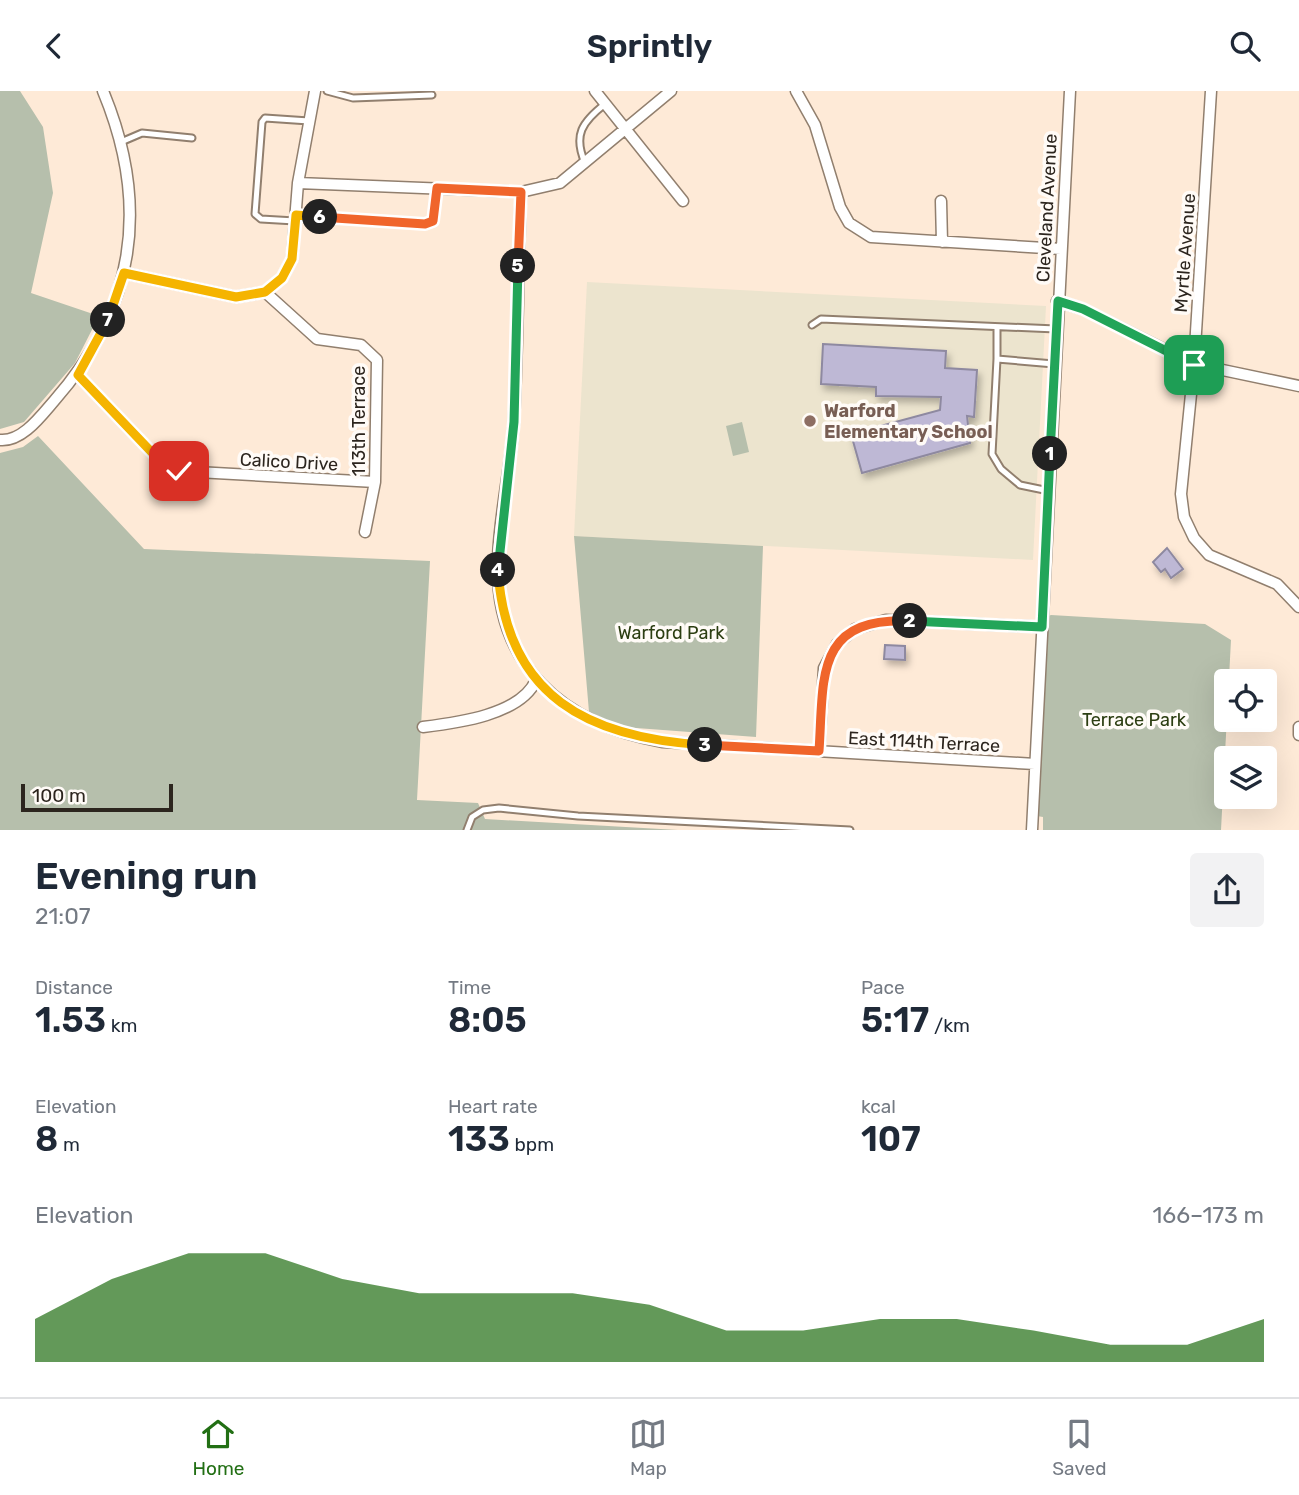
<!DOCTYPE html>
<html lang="en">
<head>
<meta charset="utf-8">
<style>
	body { margin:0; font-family:Rubik,sans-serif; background:#f2f2f3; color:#1f2937; height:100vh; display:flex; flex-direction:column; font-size:26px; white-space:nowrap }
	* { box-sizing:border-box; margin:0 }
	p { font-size:23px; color:#747a83 }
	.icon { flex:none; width:38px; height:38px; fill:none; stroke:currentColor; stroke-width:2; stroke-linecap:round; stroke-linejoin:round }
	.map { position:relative; height:739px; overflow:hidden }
	.panel { display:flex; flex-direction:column; background:#fff; flex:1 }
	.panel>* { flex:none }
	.tools { position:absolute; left:1214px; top:578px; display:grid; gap:14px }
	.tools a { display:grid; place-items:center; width:63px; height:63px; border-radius:7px; background:#fff; box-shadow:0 7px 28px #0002; font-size:35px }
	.scale { position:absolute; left:21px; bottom:18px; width:152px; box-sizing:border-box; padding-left:7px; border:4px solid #2c251e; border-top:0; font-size:19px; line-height:24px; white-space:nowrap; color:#2c251e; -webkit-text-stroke:5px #fffbf7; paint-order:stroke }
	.pin { position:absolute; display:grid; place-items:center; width:60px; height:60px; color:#fff; margin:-30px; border-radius:14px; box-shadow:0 4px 10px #0006 }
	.km { position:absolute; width:35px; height:35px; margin:-18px; border-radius:50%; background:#222; color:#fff; font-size:19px; line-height:35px; text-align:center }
	.round { display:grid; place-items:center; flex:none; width:74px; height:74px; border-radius:7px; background:#f2f2f3 }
	.overview { display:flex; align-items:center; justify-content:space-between; height:119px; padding:0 35px }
	h1 { font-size:38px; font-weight:600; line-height:52px }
	.metrics { display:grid; grid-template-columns:repeat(3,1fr); gap:10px; height:119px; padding:7px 35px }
	.metrics div { display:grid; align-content:center }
	.metrics b { font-size:35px; font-weight:600 }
	.metrics small { font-size:19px; font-weight:400 }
	.metrics p { font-size:19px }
	.chart { height:196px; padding:14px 35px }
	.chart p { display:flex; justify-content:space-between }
	.chart svg { width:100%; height:126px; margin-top:7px; fill:#226f14; opacity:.7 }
	header { display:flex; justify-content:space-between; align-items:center; height:91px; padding:0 35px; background:#fff; font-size:32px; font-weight:600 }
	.tabs { display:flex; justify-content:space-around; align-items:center; height:98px; border-top:2px solid #e0e1e3; background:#fff; font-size:19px; color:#747a83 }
	.tabs a { display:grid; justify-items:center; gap:4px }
	.tabs .on { color:#226f14 }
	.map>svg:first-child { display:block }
</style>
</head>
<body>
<header><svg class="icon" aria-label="back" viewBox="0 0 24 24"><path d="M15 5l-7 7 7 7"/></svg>Sprintly<svg class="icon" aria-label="search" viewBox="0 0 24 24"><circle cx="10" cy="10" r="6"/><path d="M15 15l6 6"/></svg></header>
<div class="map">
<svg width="1299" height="739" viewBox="0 0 1299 739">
	<defs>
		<filter id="shadow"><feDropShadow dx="3" dy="5" stdDeviation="3.5" flood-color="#0004"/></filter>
	</defs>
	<rect width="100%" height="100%" fill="#feead7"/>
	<path fill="#ece4ce" d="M 587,191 L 1046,215 L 1033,469 L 574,445 Z"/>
	<path fill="#b6bfac" d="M 0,0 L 20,0 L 43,36 L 53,102 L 31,202 L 99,225 L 75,272 L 24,331 L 0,338 Z
		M 742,331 L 749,361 L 733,365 L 726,335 Z
		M 38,345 L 144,458 L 430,470 L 417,709 L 478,712 L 485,728 L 678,739 L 0,739 L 0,362 L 23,356 Z
		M 574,445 L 763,455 L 756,646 L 623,636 L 589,621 Z
		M 1051,524 L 1205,533 L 1231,549 L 1221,739 L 1043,739 L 1043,726 L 1037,725 L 1046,526 Z"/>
	<path fill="#beb8d5" stroke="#8e89a0" stroke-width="2" filter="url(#shadow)" d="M 823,253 L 946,260 L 945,277 L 977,279 L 974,326 L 967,325 L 970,352 L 862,382 L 851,343 L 940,319 L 941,306 L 876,305 L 876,296 L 821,293 Z
		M 1167,457 L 1183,478 L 1171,487 L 1165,478 L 1161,481 L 1153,471 Z
		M 885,554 L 905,555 L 905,569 L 884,568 Z"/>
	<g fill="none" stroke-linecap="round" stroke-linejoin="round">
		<g stroke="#917f6e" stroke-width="9">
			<path id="service" d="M 327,0 L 353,7 L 432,4
				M 121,51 L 142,42 L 192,47
				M 585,72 C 573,44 582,31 605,13
				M 296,124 L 425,133 L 433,130 L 437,98
				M 295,130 L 261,128 L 255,123 L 262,31 L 265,27 L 309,30
				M 812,234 L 821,228 L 1056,238
				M 997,268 L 997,236
				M 1049,400 L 1020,394 L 1001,378 L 992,363 L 997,268 L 1054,273
				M 467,739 L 472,726 L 483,719 L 499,717 L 578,725 L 850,739"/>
		</g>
		<g stroke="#917f6e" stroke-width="13">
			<path id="minor" d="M 595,0 L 683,110
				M 796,0 L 815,34 L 840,116 L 849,132 L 871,146 L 1061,158
				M 1211,0 L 1194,273 L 1181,403 L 1184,426 L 1194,447 L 1209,464 L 1277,493 L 1299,516
				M 298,92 L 521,101 L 560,92 L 671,0
				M 521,101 C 518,177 518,253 514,329 C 511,375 500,420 498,466 C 493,574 563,634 663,651 L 1035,673
				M 941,110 L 942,151
				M 124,182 L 236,206 L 265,201 L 282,187 L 292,168 L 298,92 L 315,0
				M 265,201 L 317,248 L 361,254 L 377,269 L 375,391 L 365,441
				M 1057,210 L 1083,218 L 1194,273 L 1299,295
				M 77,283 L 161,371 L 179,380 L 375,391
				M 0,349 C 22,351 41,325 54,310 C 136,217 150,113 103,0
				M 423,636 C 456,632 521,624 536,589
				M 1299,636 L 1299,644
				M 819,660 L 824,577 L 837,553 L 855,538 L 886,529 L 1042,536
				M 1032,739 L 1070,0"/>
		</g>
		<use href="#service" stroke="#fff" stroke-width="5"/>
		<use href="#minor" stroke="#fff" stroke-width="10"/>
	</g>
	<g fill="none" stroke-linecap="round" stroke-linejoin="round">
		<g stroke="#fff" stroke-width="14">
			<path id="split-1" d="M 1050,363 L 1058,210 L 1083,218 L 1194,274"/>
		</g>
		<g stroke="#fff" stroke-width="14">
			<path id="split-2" d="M 910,530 L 1042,536 L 1050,363"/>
		</g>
		<g stroke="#fff" stroke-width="14">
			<path id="split-3" d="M 705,654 L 819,660 C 824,587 814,526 910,530"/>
		</g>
		<g stroke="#fff" stroke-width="14">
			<path id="split-4" d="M 498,479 C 506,606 589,647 705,654"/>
		</g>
		<g stroke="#fff" stroke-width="14">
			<path id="split-5" d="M 498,479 L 514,331 L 518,175"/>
		</g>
		<g stroke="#fff" stroke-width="14">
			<path id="split-6" d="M 320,126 L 425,133 L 433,130 L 437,97 L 521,101 L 518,175"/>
		</g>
		<g stroke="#fff" stroke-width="14">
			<path id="split-7" d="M 108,229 L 124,182 L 236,206 L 265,201 L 282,187 L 292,168 L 296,124 L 320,126"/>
		</g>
		<g stroke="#fff" stroke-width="14">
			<path id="split-8" d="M 108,229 L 78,284 L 161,371 L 179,380"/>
		</g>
		<use href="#split-1" stroke="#22a559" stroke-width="9"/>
		<use href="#split-2" stroke="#22a559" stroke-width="9"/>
		<use href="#split-3" stroke="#f0652b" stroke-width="9"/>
		<use href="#split-4" stroke="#f5b400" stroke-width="9"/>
		<use href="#split-5" stroke="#22a559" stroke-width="9"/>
		<use href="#split-6" stroke="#f0652b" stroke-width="9"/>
		<use href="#split-7" stroke="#f5b400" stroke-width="9"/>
		<use href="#split-8" stroke="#f5b400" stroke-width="9"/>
	</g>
	<circle fill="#8d6e63" stroke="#fffbf7" stroke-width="2.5" cx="810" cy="330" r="7"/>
	<g text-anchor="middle" stroke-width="7" stroke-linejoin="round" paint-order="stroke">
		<g font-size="18" fill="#2c251e" stroke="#fffbf7">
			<text transform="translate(1047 117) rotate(-87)" y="6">Cleveland Avenue</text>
			<text transform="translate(1185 162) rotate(-86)" y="6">Myrtle Avenue</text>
			<text transform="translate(359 330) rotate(-90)" y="6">113th Terrace</text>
			<text transform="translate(289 371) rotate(3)" y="6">Calico Drive</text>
			<text transform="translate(924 651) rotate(3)" y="6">East 114th Terrace</text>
		</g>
		<g font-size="18" font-weight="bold" fill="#785e54" stroke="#fffbf7" text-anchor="start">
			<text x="824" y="326">Warford<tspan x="824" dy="21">Elementary School</tspan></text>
		</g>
		<g font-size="18" fill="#2c3e12" stroke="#fffbf7">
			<text x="671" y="548">Warford Park</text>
			<text x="1134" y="635">Terrace Park</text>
		</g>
	</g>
</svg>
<div class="tools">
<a><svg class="icon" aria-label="locate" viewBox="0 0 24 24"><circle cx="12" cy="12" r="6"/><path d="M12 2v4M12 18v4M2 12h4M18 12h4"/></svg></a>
<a><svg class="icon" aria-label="layers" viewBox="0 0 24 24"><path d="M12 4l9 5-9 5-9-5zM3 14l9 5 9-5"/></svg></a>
</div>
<div class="scale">100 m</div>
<div class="pin" style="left:1194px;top:274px;background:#1e9e55"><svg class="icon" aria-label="arrive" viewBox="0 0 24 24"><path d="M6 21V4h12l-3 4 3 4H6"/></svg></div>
<div class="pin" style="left:179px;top:380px;background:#d93025"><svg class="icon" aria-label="check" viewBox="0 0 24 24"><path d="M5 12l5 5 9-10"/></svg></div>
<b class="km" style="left:1050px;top:363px">1</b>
<b class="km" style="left:910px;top:530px">2</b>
<b class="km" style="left:705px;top:654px">3</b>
<b class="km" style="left:498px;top:479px">4</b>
<b class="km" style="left:518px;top:175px">5</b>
<b class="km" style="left:320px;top:126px">6</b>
<b class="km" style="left:108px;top:229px">7</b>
</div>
<section class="panel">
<div class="overview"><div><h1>Evening run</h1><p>21:07</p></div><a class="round"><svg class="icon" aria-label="share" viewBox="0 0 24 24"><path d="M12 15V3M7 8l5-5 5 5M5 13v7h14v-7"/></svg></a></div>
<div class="metrics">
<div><p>Distance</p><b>1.53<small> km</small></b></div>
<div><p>Time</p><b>8:05</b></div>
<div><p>Pace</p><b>5:17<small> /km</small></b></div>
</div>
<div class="metrics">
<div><p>Elevation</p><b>8<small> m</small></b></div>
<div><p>Heart rate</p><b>133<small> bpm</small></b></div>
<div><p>kcal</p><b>107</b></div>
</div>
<div class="chart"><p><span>Elevation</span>166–173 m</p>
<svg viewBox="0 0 160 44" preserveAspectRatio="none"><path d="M0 44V29L10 15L20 6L30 6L40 15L50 20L60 20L70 20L80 24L90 33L100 33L110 29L120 29L130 33L140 38L150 38L160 29V44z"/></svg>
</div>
</section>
<nav class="tabs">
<a class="on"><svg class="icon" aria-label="home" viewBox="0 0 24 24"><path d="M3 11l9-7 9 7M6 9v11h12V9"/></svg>Home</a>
<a><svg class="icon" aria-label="map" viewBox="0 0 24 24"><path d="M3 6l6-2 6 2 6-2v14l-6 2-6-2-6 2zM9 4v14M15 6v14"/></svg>Map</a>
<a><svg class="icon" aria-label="saved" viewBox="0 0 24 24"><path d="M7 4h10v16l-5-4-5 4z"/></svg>Saved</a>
</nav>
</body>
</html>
